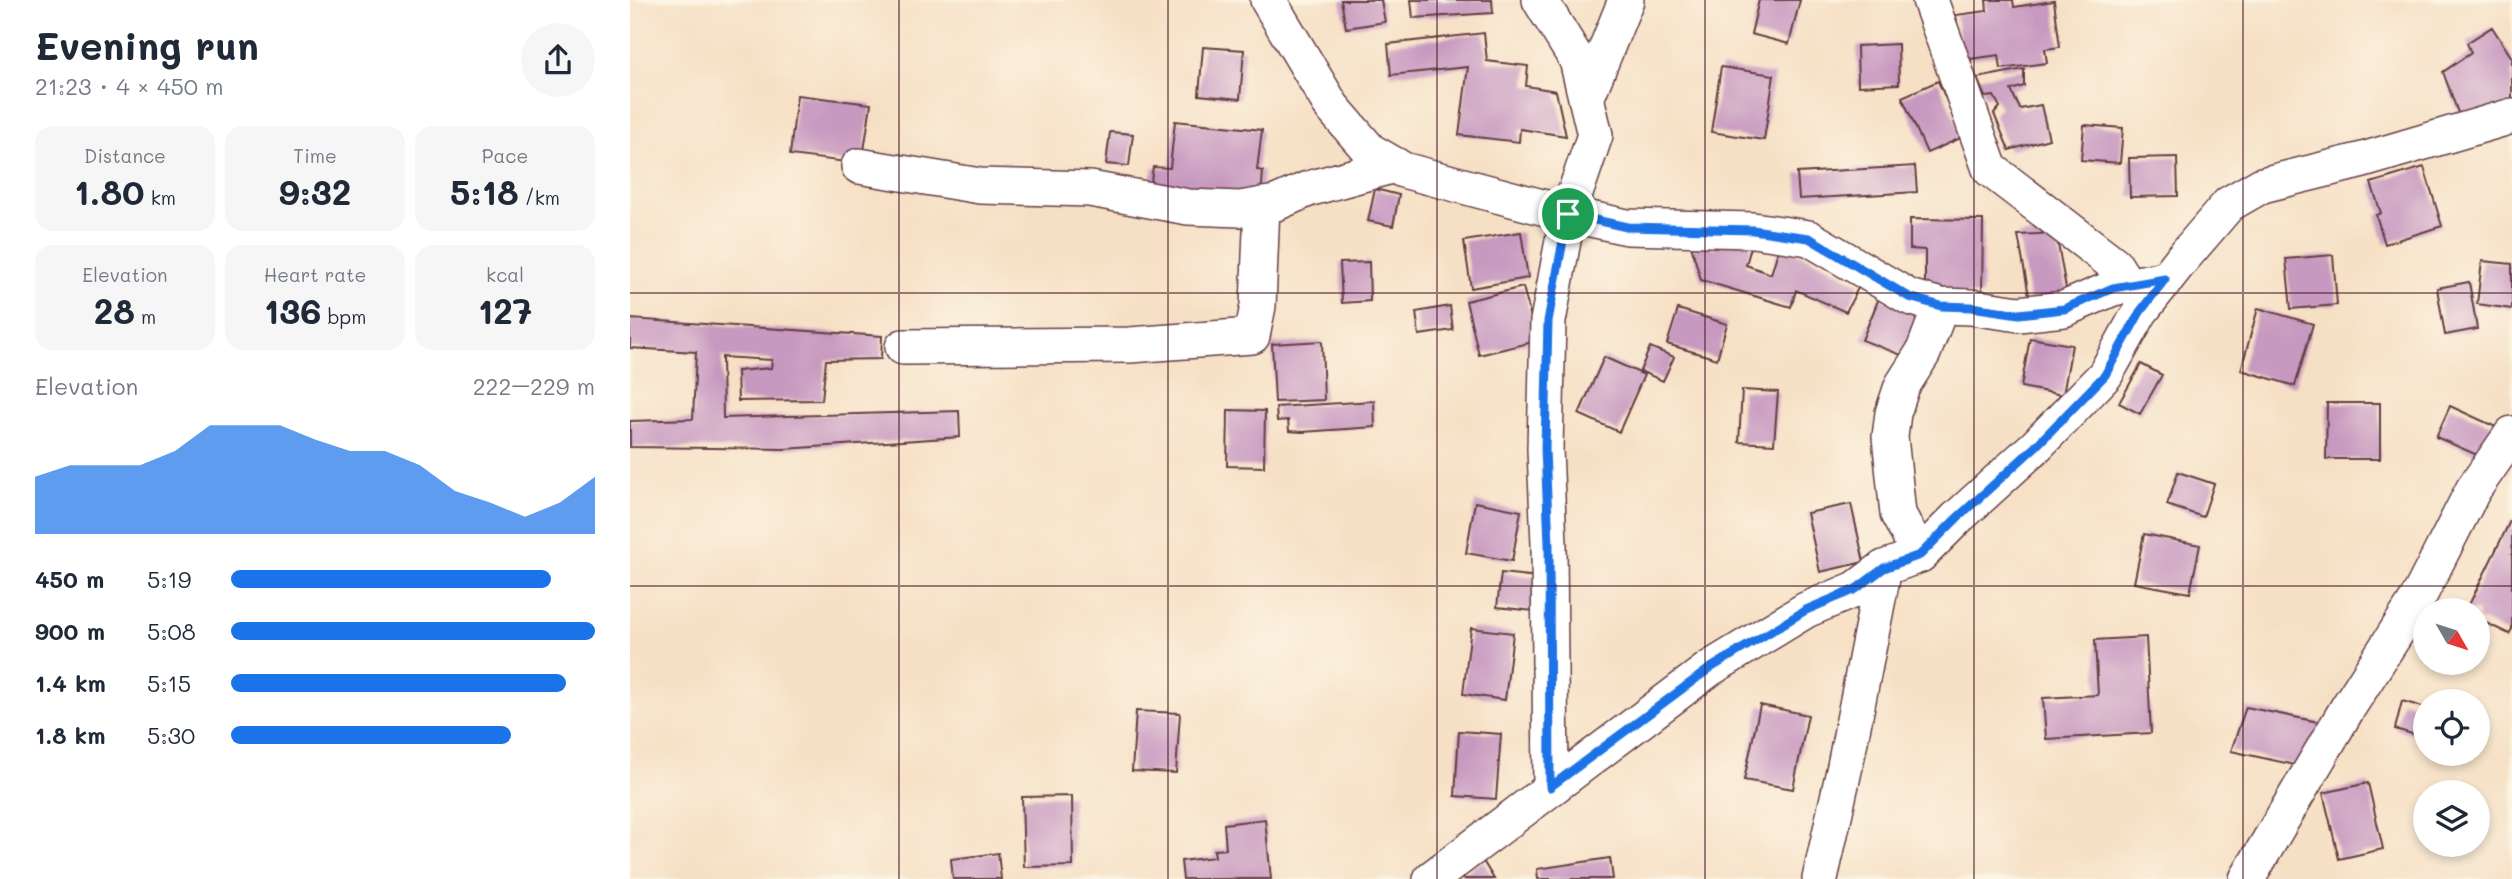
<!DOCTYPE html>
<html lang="en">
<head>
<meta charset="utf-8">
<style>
	body { margin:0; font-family:Mali,sans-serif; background:#f6f6f7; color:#1f2937; height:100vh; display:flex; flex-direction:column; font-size:26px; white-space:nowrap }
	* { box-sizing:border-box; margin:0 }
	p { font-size:23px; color:#747a83 }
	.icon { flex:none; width:38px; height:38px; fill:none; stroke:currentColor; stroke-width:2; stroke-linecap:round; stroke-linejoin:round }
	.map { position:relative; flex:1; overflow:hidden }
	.panel { display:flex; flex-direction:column; background:#fff; width:630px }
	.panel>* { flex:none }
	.needle { width:46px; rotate:129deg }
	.fabs { position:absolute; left:1783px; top:598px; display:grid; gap:14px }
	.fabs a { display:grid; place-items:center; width:77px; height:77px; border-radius:50%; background:#fff; box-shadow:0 4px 10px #0003; font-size:35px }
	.pin { position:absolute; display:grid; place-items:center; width:60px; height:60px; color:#fff; margin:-30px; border:4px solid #fff; border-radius:50%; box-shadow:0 2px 7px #0007 }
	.round { display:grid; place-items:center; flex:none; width:74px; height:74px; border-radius:37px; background:#f6f6f7 }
	.overview { display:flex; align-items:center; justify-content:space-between; height:119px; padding:0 35px }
	h1 { font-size:38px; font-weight:700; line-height:52px }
	.figures { display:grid; grid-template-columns:repeat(3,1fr); gap:10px; height:119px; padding:7px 35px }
	.figures div { display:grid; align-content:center; border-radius:18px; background:#f6f6f7; text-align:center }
	.figures b { font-size:35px; font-weight:700 }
	.figures small { font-size:19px; font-weight:400 }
	.figures p { font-size:19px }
	.chart { height:196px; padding:14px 35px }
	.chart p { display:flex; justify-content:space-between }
	.chart svg { width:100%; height:126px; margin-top:7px; fill:#1a73e8; opacity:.7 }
	ul { padding:0 35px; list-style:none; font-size:23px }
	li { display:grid; grid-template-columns:112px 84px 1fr; align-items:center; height:52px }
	li i { height:18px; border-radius:9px; background:#1a73e8 }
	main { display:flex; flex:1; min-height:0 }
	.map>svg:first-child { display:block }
</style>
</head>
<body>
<main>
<section class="panel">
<div class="overview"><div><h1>Evening run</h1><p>21:23 · 4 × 450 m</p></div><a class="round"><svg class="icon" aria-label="share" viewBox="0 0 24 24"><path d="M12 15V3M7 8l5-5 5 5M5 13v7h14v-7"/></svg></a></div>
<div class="figures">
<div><p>Distance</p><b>1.80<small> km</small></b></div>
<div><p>Time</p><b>9:32</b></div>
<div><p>Pace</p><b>5:18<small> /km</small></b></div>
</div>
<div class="figures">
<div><p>Elevation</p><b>28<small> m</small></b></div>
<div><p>Heart rate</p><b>136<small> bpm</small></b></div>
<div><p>kcal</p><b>127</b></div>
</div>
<div class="chart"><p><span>Elevation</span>222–229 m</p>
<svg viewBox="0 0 160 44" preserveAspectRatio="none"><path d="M0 44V24L10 20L20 20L30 20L40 15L50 6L60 6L70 6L80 11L90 15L100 15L110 20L120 29L130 33L140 38L150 33L160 24V44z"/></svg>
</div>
<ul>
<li><b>450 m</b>5:19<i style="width:88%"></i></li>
<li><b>900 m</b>5:08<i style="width:100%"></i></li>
<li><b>1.4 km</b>5:15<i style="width:92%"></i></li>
<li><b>1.8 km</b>5:30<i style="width:77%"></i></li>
</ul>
</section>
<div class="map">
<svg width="1882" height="879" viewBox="0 0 1882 879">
	<rect width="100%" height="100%" fill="#fcf5e5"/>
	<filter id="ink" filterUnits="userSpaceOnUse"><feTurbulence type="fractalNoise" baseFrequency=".0143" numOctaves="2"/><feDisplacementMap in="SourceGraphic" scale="14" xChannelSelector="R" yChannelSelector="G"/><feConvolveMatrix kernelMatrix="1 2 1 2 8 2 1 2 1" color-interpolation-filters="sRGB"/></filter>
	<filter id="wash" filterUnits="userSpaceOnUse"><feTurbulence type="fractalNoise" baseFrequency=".00686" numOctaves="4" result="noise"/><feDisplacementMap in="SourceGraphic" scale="28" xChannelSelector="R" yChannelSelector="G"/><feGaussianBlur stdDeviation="1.57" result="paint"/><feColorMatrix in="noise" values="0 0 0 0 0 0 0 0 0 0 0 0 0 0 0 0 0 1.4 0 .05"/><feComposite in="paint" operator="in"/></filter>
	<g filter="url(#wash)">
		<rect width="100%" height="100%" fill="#f6e0c5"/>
		<g id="blocks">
			<path fill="#c798c0" d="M 711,0 L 751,0 L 755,22 L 716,28 Z
				M 781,0 L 862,0 L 863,13 L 783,18 Z
				M 1129,0 L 1170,0 L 1159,44 L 1121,34 Z
				M 1356,0 L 1383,0 L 1384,7 L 1424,1 L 1430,47 L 1415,49 L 1417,63 L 1371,69 L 1369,55 L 1332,60 L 1326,15 L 1357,11 Z
				M 1862,27 L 1882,58 L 1882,102 L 1830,118 L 1813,72 L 1841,53 L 1837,43 Z
				M 854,33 L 857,61 L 898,66 L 896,86 L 926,91 L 936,136 L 890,129 L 889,142 L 829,135 L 838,67 L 761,75 L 758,44 Z
				M 1268,44 L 1269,84 L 1228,86 L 1227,46 Z
				M 573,47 L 614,50 L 610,99 L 569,95 Z
				M 1091,67 L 1144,75 L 1134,140 L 1081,132 Z
				M 1394,69 L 1394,86 L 1381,90 L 1390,109 L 1411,105 L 1419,139 L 1379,150 L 1364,114 L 1370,107 L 1364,96 L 1355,97 L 1347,78 Z
				M 1308,81 L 1333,137 L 1297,153 L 1272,97 Z
				M 167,95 L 241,104 L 232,164 L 160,155 Z
				M 545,121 L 632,130 L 627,170 L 633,171 L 631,199 L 520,187 L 523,167 L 540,168 Z
				M 1454,125 L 1493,128 L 1490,163 L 1451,160 Z
				M 480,132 L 503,134 L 499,166 L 476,164 Z
				M 1547,157 L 1548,196 L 1500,197 L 1499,158 Z
				M 1285,166 L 1287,192 L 1169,199 L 1167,173 Z
				M 1794,167 L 1812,226 L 1755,244 L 1746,215 L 1751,213 L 1741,183 Z
				M 745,189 L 769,195 L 763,226 L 738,221 Z
				M 1280,219 L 1353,220 L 1352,295 L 1295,294 L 1295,250 L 1280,249 Z
				M 891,232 L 898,278 L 841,288 L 834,241 Z
				M 1426,233 L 1437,294 L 1400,301 L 1388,235 Z
				M 1059,239 L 1086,248 L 1088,239 L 1122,243 L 1116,265 L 1141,274 L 1149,248 L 1179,257 L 1230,284 L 1216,312 L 1166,290 L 1161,307 L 1071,280 Z
				M 1703,255 L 1707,305 L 1661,309 L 1656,259 Z
				M 1852,261 L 1882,264 L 1882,309 L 1847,304 Z
				M 739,262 L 740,301 L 712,303 L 710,263 Z
				M 1839,282 L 1847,329 L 1815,335 L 1807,288 Z
				M 893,287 L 907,341 L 849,355 L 836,301 Z
				M 1249,298 L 1295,316 L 1279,358 L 1232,340 Z
				M 820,306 L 823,330 L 789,335 L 786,312 Z
				M 1628,308 L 1683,324 L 1665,386 L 1611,370 Z
				M 1048,309 L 1097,324 L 1087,359 L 1037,344 Z
				M 0,319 L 252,336 L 251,359 L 196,360 L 192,400 L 108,401 L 107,371 L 141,368 L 142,360 L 92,357 L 93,418 L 329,411 L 330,437 L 154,449 L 0,447 L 0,421 L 63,419 L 66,352 L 0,348 Z
				M 1400,338 L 1442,345 L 1433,395 L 1391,387 Z
				M 692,341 L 694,400 L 645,402 L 642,344 Z
				M 1020,347 L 1044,357 L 1033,381 L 1010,371 Z
				M 974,357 L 1014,375 L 989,432 L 949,414 Z
				M 1511,364 L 1532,375 L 1510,414 L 1489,403 Z
				M 1112,390 L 1148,392 L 1144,444 L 1109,442 Z
				M 744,401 L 745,427 L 672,432 L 659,431 L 658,420 L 647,421 L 646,407 Z
				M 1697,403 L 1750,403 L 1750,459 L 1696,459 Z
				M 1820,406 L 1868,428 L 1854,458 L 1806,437 Z
				M 598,410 L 635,411 L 634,467 L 597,466 Z
				M 1548,472 L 1584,484 L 1573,517 L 1537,505 Z
				M 845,502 L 891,511 L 882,561 L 836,553 Z
				M 1221,504 L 1234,562 L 1190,572 L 1177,513 Z
				M 1882,517 L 1882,629 L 1879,634 L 1848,619 L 1848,611 L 1836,611 Z
				M 1514,534 L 1570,545 L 1560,593 L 1504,583 Z
				M 871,573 L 908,577 L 904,611 L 867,607 Z
				M 841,628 L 883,633 L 875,700 L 833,694 Z
				M 1516,637 L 1521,733 L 1416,739 L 1413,698 L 1468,695 L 1465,640 Z
				M 1772,701 L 1796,708 L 1796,738 L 1765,729 Z
				M 1130,705 L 1178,715 L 1163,789 L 1114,780 Z
				M 1616,707 L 1698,724 L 1674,767 L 1601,751 Z
				M 506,711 L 550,713 L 546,773 L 502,771 Z
				M 829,731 L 871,734 L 866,799 L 825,796 Z
				M 1738,783 L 1753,849 L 1709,859 L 1693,793 Z
				M 442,796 L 443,866 L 394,867 L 392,797 Z
				M 635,819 L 641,879 L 553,879 L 551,861 L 585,857 L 584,850 L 596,849 L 594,824 Z
				M 368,853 L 371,879 L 323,879 L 321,859 Z
				M 980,858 L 983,879 L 908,879 L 907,869 Z
				M 853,861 L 864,879 L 824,879 Z"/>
		</g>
	</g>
	<g filter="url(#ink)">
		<use href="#blocks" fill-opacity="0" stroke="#643c42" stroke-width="2"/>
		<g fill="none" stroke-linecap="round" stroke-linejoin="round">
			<g stroke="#643c42" stroke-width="38">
				<path id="street" d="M 638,0 L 702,107 L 740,151 L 773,170 L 938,214 L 997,227 L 1123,230 L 1179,238 L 1279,297 L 1311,306 L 1341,307 L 1389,314 L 1434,309 L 1483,288 L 1535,279
					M 910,0 L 947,60 L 965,135 L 938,214 L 918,321 L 915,449 L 919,544 L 921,787
					M 1300,0 L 1360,169 L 1484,264 L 1498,286
					M 956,99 L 996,0
					M 229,166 L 350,186 L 460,189 L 558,207 L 610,209 L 646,203 L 678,189 L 765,165
					M 273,347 L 500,345 L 622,336 L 628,306 L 632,205
					M 1290,555 L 1268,514 L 1260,437 L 1263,413 L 1272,386 L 1293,353 L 1311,306
					M 801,879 L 1079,669 L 1176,610 L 1226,589 L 1254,568
					M 1190,879 L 1215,766 L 1254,568 L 1290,555 L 1327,518 L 1405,447 L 1475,375 L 1510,312 L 1551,260 L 1599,204 L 1632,185 L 1733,160 L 1882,116
					M 1617,879 L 1717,709 L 1787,600 L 1843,490 L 1882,434"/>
			</g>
			<use href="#street" stroke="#fff" stroke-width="35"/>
		</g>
	</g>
	<g fill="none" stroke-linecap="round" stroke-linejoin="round" filter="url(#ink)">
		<g stroke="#fff" stroke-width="14">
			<path id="route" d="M 938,214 L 997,227 L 1123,230 L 1179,238 L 1279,297 L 1311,306 L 1341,307 L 1389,314 L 1434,309 L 1483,288 L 1535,279 L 1510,312 L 1475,375 L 1405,447 L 1327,518 L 1290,555 L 1254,568 L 1226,589 L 1176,610 L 1079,669 L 920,787 L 919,544 L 915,449 L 918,321 Z"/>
		</g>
		<use href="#route" stroke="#1a73e8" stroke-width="9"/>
	</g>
	<path fill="none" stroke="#4a1f2b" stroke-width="2" stroke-opacity="0.55" d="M 269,0 L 269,879M 538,0 L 538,879M 807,0 L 807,879M 1075,0 L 1075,879M 1344,0 L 1344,879M 1613,0 L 1613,879M 0,293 L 1882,293M 0,586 L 1882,586"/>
</svg>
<div class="fabs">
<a><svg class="needle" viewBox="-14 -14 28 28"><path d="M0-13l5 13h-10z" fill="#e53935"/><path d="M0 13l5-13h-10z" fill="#747a83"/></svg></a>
<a><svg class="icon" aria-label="locate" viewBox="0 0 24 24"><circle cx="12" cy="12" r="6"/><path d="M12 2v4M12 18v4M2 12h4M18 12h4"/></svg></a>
<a><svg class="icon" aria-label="layers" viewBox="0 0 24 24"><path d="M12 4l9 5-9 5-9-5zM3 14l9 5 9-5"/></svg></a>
</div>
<div class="pin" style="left:938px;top:214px;background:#1e9e55"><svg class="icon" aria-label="arrive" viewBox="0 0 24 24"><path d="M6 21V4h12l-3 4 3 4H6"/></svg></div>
</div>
</main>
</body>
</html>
